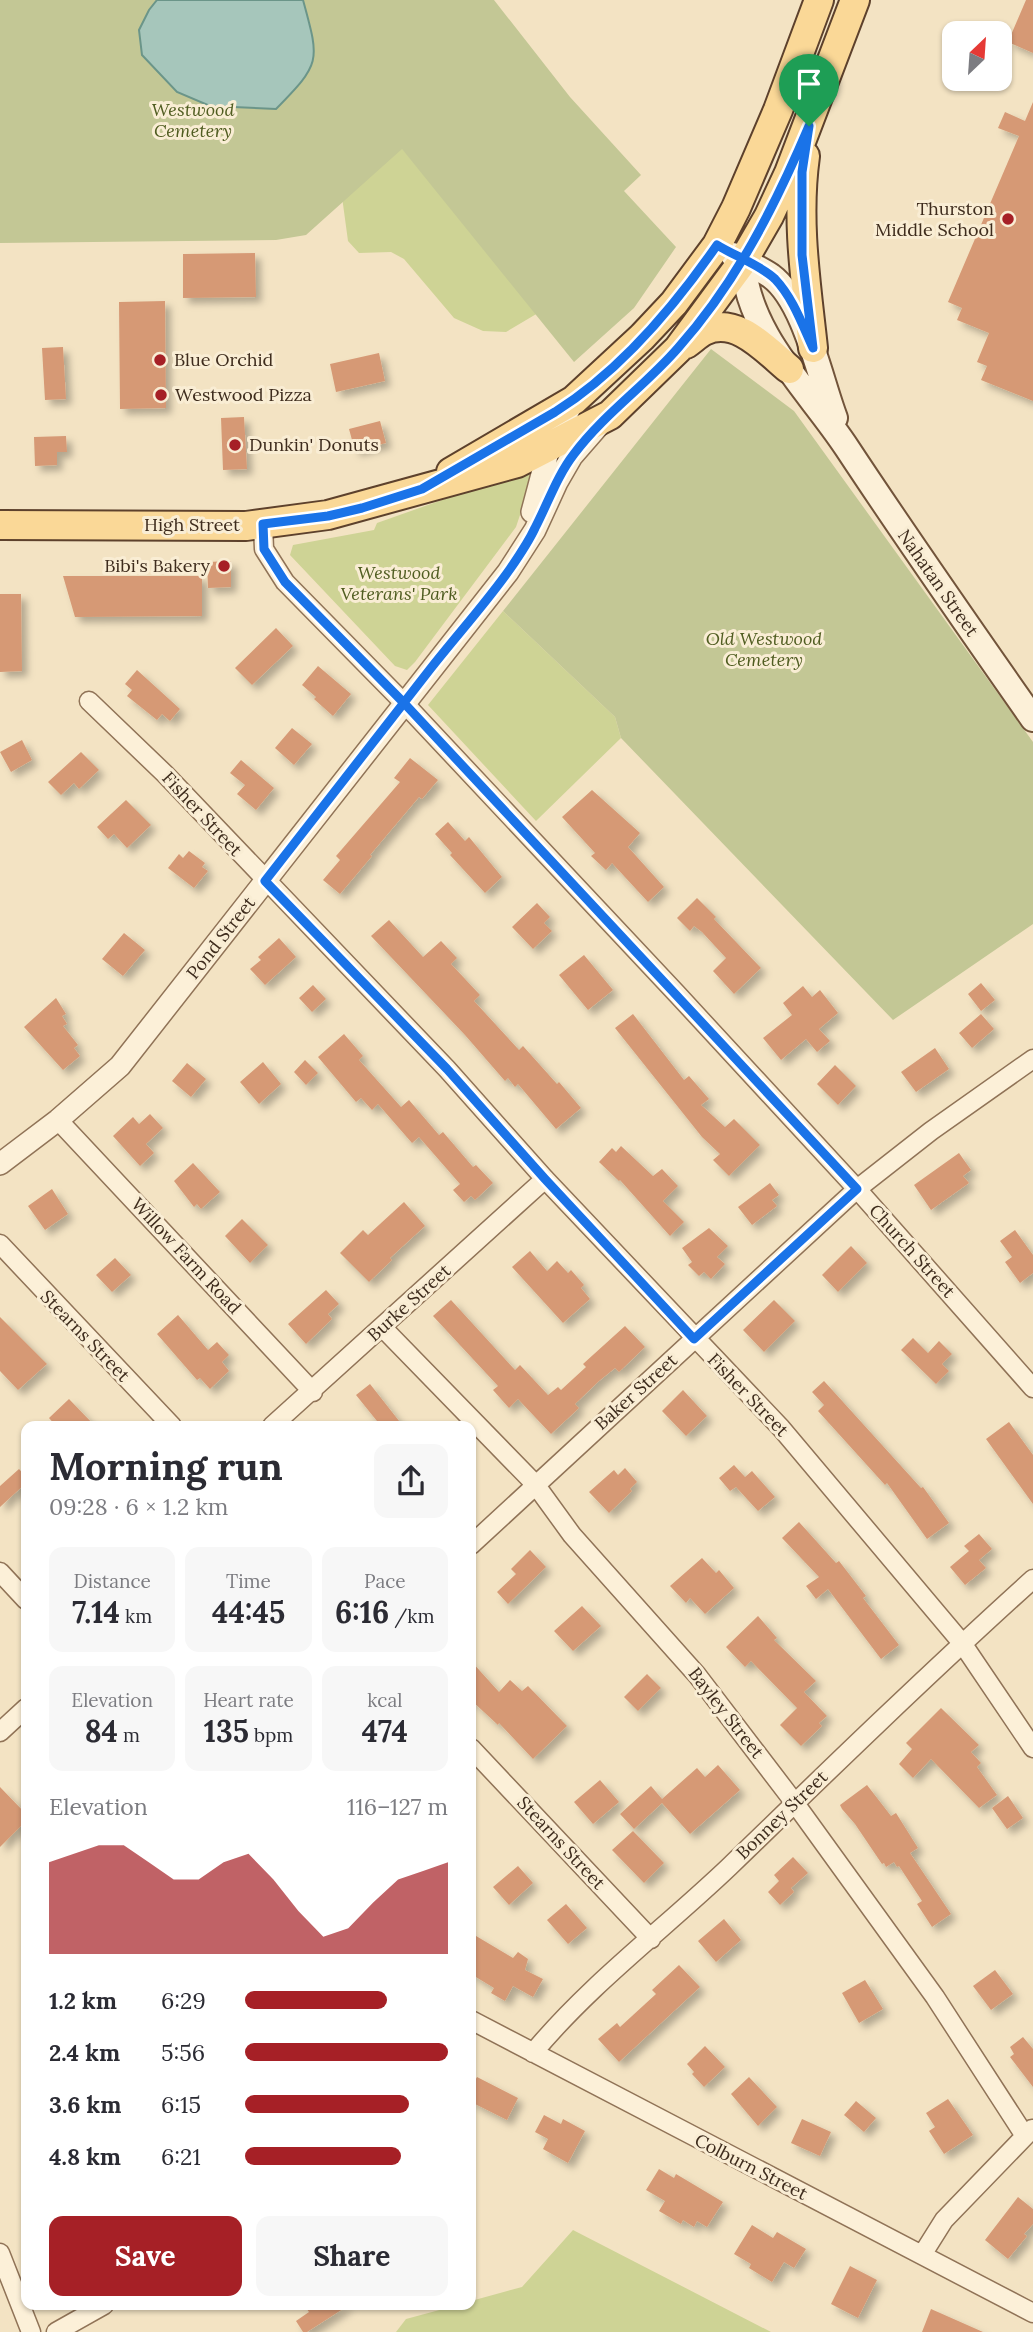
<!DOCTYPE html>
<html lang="en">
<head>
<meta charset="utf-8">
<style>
	body { margin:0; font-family:Lora,serif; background:#f7f7f7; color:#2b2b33; height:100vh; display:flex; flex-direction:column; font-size:26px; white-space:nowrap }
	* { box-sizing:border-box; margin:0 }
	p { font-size:23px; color:#7c7c81 }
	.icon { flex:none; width:38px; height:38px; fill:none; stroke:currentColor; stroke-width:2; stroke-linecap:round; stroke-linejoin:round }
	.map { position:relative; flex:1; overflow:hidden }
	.details { position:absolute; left:21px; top:1421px; width:455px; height:889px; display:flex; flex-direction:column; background:#fff; border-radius:14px; box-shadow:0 2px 5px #0004 }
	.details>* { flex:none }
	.needle { width:46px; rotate:25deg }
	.buttons { position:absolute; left:942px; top:21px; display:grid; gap:14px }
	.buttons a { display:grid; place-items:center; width:70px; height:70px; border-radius:14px; background:#fff; box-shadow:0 2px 5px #0004; font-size:35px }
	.pin { position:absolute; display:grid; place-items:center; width:60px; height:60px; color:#fff; margin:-72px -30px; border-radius:50% 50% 50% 0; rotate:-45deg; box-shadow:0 0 7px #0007 }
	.pin .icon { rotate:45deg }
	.round { display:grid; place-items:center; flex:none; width:74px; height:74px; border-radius:14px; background:#f7f7f7 }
	.head { display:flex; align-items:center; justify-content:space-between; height:119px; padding:0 28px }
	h1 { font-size:38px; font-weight:800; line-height:52px }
	.stats { display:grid; grid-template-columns:repeat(3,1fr); gap:10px; height:119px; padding:7px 28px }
	.stats div { display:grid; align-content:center; border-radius:14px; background:#f7f7f7; text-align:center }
	.stats b { font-size:30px; font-weight:800 }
	.stats small { font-size:19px; font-weight:400 }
	.stats p { font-size:19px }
	.chart { height:196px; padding:14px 28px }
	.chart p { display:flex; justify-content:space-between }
	.chart svg { width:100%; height:126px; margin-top:7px; fill:#a62026; opacity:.7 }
	.button { display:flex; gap:14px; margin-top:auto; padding:14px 28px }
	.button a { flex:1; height:80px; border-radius:14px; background:#a62026; color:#fff; font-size:28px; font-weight:800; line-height:80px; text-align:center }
	.button a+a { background:#f7f7f7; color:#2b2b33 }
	ul { padding:0 28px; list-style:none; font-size:23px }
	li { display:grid; grid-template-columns:112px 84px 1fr; align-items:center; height:52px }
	li i { height:18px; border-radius:9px; background:#a62026 }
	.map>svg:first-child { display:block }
</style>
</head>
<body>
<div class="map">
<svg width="1033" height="2332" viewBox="0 0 1033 2332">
	<defs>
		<filter id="shadow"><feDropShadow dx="5.5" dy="5.5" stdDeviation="3.5" flood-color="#0004"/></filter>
	</defs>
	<rect width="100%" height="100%" fill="#f3e3c3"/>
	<path fill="#ced395" d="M 315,43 L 538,313 L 506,332 L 483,331 L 454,318 L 404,259 L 391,252 L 359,253 L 348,241 L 340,182 Z
		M 524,471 L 533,476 L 516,527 L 415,662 L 407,670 L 395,666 L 290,555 L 293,545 L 374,530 L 377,523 Z
		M 503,611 L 615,717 L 621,738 L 536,821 L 428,705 Z
		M 573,2230 L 771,2332 L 396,2332 L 406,2319 L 458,2305 L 471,2305 L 471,2301 L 522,2287 Z"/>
	<path fill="#c3c795" d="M 0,0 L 494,0 L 570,97 L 641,175 L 624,191 L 676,247 L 634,308 L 574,362 L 402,149 L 306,235 L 276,240 L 0,243 Z
		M 711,349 L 794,411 L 1033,742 L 1033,924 L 893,1020 L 621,738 L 615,717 L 503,611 Z"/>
	<path fill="#a6c6bb" stroke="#6b9589" stroke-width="2" d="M 157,0 L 303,0 C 320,62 321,63 276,109 L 210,106 L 177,92 L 142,55 L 139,30 L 149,10 Z"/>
	<path fill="#d69975" filter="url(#shadow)" d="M 1026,0 L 1033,0 L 1033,53 L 1008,42 Z
		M 1033,102 L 1033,401 L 981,380 L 987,366 L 977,362 L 989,333 L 957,320 L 962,308 L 948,302 L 1019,136 L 998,128 L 1005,112 L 1025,121 Z
		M 255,253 L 256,297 L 183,298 L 183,254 Z
		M 165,301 L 166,408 L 120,409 L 119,302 Z
		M 63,347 L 66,399 L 45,400 L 42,348 Z
		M 379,353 L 385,381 L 336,392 L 330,364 Z
		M 244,417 L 247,469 L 223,470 L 221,418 Z
		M 380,421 L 386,443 L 355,451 L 349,429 Z
		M 66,436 L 67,452 L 57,452 L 57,465 L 35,466 L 34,437 Z
		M 231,561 L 231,587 L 208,588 L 207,562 Z
		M 63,576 L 202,576 L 202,616 L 75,617 Z
		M 0,594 L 21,594 L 22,671 L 0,672 Z
		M 276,628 L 293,646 L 252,685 L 235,668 Z
		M 318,666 L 351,694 L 333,716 L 314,699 L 316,697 L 302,685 Z
		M 137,670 L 180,709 L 170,721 L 162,714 L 157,720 L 127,696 L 132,690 L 125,684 Z
		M 292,728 L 312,744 L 294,765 L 275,748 Z
		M 22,740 L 32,760 L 11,772 L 0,752 Z
		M 81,752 L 99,770 L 79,789 L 74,783 L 61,795 L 48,782 Z
		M 410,758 L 438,780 L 422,799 L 419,797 L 370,855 L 372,856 L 340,894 L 323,880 L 340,860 L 336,856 L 400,782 L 394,778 Z
		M 241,760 L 274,788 L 256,810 L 237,794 L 245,785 L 230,773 Z
		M 592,790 L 640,833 L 628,847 L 664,887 L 648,902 L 612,863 L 606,870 L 591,856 L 595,853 L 562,817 Z
		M 126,800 L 151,825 L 127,848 L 114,834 L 108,839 L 97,827 Z
		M 448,822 L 465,841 L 469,837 L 502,877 L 485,893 L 450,855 L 452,853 L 435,834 Z
		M 189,851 L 205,863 L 202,867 L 208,871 L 194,888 L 168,868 L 179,854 L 183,858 Z
		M 697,898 L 716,917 L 714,919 L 761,968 L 734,994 L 713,971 L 726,958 L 702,932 L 694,926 L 690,931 L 677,918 Z
		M 537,903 L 550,917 L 544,923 L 552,931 L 533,949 L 512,927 Z
		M 389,920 L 423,957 L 441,941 L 457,958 L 451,964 L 480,995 L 474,1001 L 519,1050 L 523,1046 L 557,1084 L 559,1082 L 581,1108 L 556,1129 L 518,1084 L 515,1087 L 508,1078 L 505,1081 L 465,1035 L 371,936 Z
		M 124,933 L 145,950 L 123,976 L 102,959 Z
		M 279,938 L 296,957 L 265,985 L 250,969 L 261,960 L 258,957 Z
		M 584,955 L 613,990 L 588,1010 L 559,975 Z
		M 981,983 L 995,1000 L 981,1011 L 968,994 Z
		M 313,985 L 326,999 L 312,1012 L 299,998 Z
		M 803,986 L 812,997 L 820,990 L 838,1013 L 819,1029 L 830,1041 L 817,1052 L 806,1039 L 781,1060 L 763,1038 L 792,1015 L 783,1003 Z
		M 56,998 L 66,1014 L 62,1016 L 67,1024 L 63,1026 L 78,1045 L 74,1048 L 80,1056 L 63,1070 L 24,1027 Z
		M 633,1014 L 684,1080 L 689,1076 L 709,1099 L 701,1105 L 725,1127 L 734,1119 L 760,1145 L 729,1176 L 713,1160 L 720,1154 L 702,1137 L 615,1028 Z
		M 981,1014 L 994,1029 L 972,1048 L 959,1033 Z
		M 344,1034 L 363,1056 L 359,1060 L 401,1107 L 409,1100 L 439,1135 L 443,1132 L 473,1167 L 476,1165 L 493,1183 L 475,1200 L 471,1196 L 464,1202 L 453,1190 L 460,1184 L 419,1137 L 412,1143 L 378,1104 L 372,1110 L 361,1098 L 356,1102 L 318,1057 Z
		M 935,1048 L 949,1069 L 916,1092 L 901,1072 Z
		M 305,1060 L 318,1073 L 306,1085 L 294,1072 Z
		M 263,1062 L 281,1084 L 259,1104 L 240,1082 Z
		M 187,1063 L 206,1079 L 191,1097 L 172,1081 Z
		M 835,1065 L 856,1086 L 838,1105 L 817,1084 Z
		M 150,1114 L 163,1128 L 146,1144 L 154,1153 L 140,1166 L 113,1136 L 133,1117 L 139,1124 Z
		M 621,1146 L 653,1176 L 662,1169 L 678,1186 L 663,1201 L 684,1222 L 670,1236 L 620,1180 L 619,1181 L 599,1162 L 612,1148 L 616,1152 Z
		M 959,1153 L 971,1170 L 963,1176 L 969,1183 L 931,1210 L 914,1185 Z
		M 193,1163 L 220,1192 L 201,1209 L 197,1204 L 194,1207 L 174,1181 Z
		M 770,1183 L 779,1195 L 772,1200 L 777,1206 L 752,1225 L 738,1207 Z
		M 52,1189 L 68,1214 L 45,1230 L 28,1206 Z
		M 404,1202 L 425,1226 L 390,1258 L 392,1260 L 369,1282 L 340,1253 L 363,1230 L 368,1235 Z
		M 242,1219 L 268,1245 L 250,1263 L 225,1236 Z
		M 709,1228 L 728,1246 L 717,1257 L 725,1264 L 711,1279 L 704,1272 L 699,1276 L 688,1265 L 692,1262 L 682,1248 Z
		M 1015,1230 L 1033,1255 L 1033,1273 L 1020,1283 L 1005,1262 L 1012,1257 L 1000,1241 Z
		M 851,1246 L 867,1263 L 838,1292 L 822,1275 Z
		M 530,1251 L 547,1271 L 557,1261 L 568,1273 L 571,1270 L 584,1285 L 581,1288 L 590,1299 L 563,1323 L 512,1267 Z
		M 115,1258 L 131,1275 L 112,1292 L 96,1275 Z
		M 326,1290 L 339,1304 L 328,1314 L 332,1319 L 306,1344 L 288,1324 Z
		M 451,1300 L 515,1370 L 520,1365 L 548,1395 L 558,1387 L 561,1390 L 586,1367 L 583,1364 L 625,1326 L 645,1347 L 619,1372 L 615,1368 L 599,1381 L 575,1404 L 579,1408 L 551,1434 L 518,1399 L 509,1408 L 493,1390 L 498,1386 L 433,1316 Z
		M 774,1300 L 795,1321 L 764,1352 L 743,1330 Z
		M 178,1315 L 208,1350 L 217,1342 L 229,1355 L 222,1362 L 229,1371 L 210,1389 L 200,1378 L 197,1380 L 157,1334 Z
		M 0,1317 L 47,1364 L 18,1390 L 0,1371 Z
		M 913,1338 L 928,1353 L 939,1341 L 952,1354 L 942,1364 L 949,1371 L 936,1384 L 901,1350 Z
		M 824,1381 L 921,1488 L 923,1487 L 949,1523 L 927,1539 L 887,1483 L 885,1485 L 818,1411 L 824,1405 L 812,1392 Z
		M 370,1384 L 403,1426 L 381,1426 L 356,1395 Z
		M 683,1390 L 707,1416 L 686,1436 L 662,1411 Z
		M 69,1399 L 95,1426 L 56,1426 L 49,1418 Z
		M 1009,1422 L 1033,1455 L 1033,1504 L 986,1439 Z
		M 734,1465 L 745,1477 L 752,1471 L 775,1497 L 758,1511 L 736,1487 L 730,1491 L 719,1478 Z
		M 625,1468 L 637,1482 L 630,1489 L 632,1491 L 609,1513 L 589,1492 L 614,1470 L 618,1475 Z
		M 19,1469 L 26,1477 L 26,1483 L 0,1507 L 0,1486 Z
		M 799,1522 L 836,1563 L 839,1561 L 866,1596 L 863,1598 L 899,1645 L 881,1659 L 828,1589 L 816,1599 L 806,1586 L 819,1577 L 782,1538 Z
		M 979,1534 L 992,1549 L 979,1560 L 986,1568 L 965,1585 L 950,1567 L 969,1551 L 964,1546 Z
		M 530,1550 L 546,1567 L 508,1604 L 497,1592 L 516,1574 L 511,1569 Z
		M 702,1558 L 716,1573 L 719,1570 L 734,1588 L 705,1614 L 690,1598 L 686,1603 L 670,1586 Z
		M 582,1606 L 601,1626 L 573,1651 L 554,1631 Z
		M 758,1616 L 777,1638 L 774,1640 L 816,1681 L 804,1692 L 827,1716 L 819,1723 L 822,1726 L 801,1746 L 780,1725 L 797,1708 L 751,1661 L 745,1667 L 726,1647 Z
		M 471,1661 L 499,1692 L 510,1680 L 522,1691 L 528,1686 L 567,1726 L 533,1759 L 499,1723 L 498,1725 L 471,1700 Z
		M 647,1674 L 661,1688 L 638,1711 L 624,1697 Z
		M 941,1708 L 979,1745 L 971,1752 L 981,1763 L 977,1767 L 997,1795 L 979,1808 L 931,1759 L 913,1778 L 899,1764 L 912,1749 L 906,1743 Z
		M 718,1765 L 740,1790 L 690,1834 L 662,1803 L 634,1829 L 620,1814 L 651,1786 L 662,1799 L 697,1768 L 705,1777 Z
		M 600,1780 L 619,1802 L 593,1824 L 574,1802 Z
		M 867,1785 L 891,1816 L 896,1813 L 918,1848 L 910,1853 L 951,1914 L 932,1927 L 917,1904 L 922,1901 L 899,1866 L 897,1867 L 894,1862 L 886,1867 L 884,1863 L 882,1864 L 855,1824 L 842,1809 L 840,1805 Z
		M 0,1787 L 26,1814 L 26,1821 L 0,1847 Z
		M 1008,1796 L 1023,1818 L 1007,1829 L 992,1808 Z
		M 633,1831 L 664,1863 L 644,1883 L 612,1850 Z
		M 793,1857 L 808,1873 L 791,1888 L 794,1892 L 780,1905 L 768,1892 L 779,1881 L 774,1875 Z
		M 518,1866 L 533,1883 L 509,1905 L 493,1887 Z
		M 566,1904 L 587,1928 L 568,1944 L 547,1920 Z
		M 724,1919 L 741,1940 L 716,1962 L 698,1941 Z
		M 471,1933 L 513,1958 L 518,1952 L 528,1959 L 525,1970 L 543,1979 L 533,1997 L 513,1986 L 505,2001 L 491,1993 L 494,1988 L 471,1974 Z
		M 679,1965 L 700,1987 L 619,2062 L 598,2039 L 617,2023 L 620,2027 L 656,1994 L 652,1990 Z
		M 995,1970 L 1013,1994 L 991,2010 L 973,1986 Z
		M 865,1980 L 883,2009 L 859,2023 L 842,1993 Z
		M 1023,2037 L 1033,2049 L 1033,2087 L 1010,2057 L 1014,2054 L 1010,2047 Z
		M 705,2046 L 725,2067 L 704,2087 L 692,2074 L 694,2072 L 687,2064 Z
		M 477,2077 L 518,2098 L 507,2120 L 471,2102 L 471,2088 Z
		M 749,2077 L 777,2107 L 758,2126 L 731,2094 Z
		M 948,2099 L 973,2135 L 944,2154 L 929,2131 L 935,2127 L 926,2113 Z
		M 856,2101 L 876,2118 L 864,2132 L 844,2115 Z
		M 544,2115 L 561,2124 L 563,2119 L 585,2131 L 568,2163 L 543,2149 L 548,2139 L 535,2132 Z
		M 802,2119 L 831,2132 L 820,2156 L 791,2143 Z
		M 659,2169 L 674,2178 L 676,2174 L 723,2202 L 707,2227 L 697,2221 L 694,2227 L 683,2220 L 681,2224 L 659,2211 L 665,2201 L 646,2190 Z
		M 1018,2197 L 1033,2209 L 1033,2224 L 1024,2234 L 1027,2236 L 1008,2259 L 985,2240 Z
		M 752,2225 L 773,2238 L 777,2232 L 806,2249 L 794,2268 L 784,2262 L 772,2282 L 749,2268 L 751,2264 L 734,2254 Z
		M 850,2266 L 877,2280 L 858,2318 L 831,2304 Z
		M 304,2305 L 349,2305 L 307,2332 L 303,2332 L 296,2321 L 309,2312 Z
		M 931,2309 L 983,2332 L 922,2332 Z"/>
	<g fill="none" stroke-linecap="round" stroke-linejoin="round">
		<g stroke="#907357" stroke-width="21">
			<path id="minor" d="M 263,525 L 264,549 L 285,582 L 404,703 L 677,994 L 857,1189 L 1033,1388
				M 89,701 L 165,774 L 447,1069 L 545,1179 L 781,1428 L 962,1643 L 1033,1748
				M 58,1120 L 313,1392
				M 0,1244 L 172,1426
				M 382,1327 L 535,1484 L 572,1535 L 697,1675 L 794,1802 L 935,1997 L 1025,2136
				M 272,1426 L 545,1179
				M 471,1545 L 857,1189 L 931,1131 L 1033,1059
				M 0,1572 L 26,1600
				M 0,1732 L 26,1708
				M 471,1748 L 651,1939
				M 471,2020 L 1033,2313
				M 533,2053 C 590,1984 664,1929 729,1867 C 829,1770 929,1673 1033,1579
				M 0,2253 L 31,2332
				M 922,2255 L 944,2220 L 1032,2129
				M 56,2332 L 104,2305"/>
		</g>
		<g stroke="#907357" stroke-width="24">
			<path id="tertiary" d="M 532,512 L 549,448 L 574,400
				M 0,1164 L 58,1120 L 120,1066 L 508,572 L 535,530 L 557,482 L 572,456 L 599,425"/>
		</g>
		<g stroke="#72543a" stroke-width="28">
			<path id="secondary" d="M 733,255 C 745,262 759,268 771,276 C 805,301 820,379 835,418
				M 743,261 C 747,334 809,390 847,448 C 907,539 970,629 1033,719"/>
		</g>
		<g stroke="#5d412c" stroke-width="32">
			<path id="primary" d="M 805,156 C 796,221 806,283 813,348
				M 686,344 C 692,340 698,334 704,331 C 736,315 766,350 789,369
				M 451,472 L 574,400 L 642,337 L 674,303 L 717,245 L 736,208 L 778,110 L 819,0
				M 0,525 L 246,526 L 328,515 L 517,463 L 610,415 L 678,349 L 743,261 L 769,216 L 789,173 L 855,0"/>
		</g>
		<use href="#minor" stroke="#fcf0d8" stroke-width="18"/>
		<use href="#tertiary" stroke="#fcf0d8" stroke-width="21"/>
		<use href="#secondary" stroke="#fcf0d8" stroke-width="24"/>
		<use href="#primary" stroke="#fad897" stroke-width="28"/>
	</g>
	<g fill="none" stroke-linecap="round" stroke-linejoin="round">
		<g stroke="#fff" stroke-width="14">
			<path id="route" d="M 809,126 C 775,206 736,283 678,348 C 646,385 604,414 574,454 C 557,476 548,503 535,528 C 528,543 519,556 510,569 C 486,603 457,635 431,668 C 376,739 321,810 265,881 L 447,1069 L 545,1179 L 694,1339 L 857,1189 L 404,703 L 285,582 L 264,549 L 263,524 L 328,516 L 362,508 L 422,489 L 555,412 C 619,372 674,307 717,245 C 733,255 762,266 775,279 C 793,298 802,324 813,348 L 802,255 L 802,172 L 809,126"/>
		</g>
		<use href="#route" stroke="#1a73e8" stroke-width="9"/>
	</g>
	<g fill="#a62026" stroke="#f9edd4" stroke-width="2.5">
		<circle cx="1008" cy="219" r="7"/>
		<circle cx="160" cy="360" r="7"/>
		<circle cx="161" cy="395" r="7"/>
		<circle cx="235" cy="445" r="7"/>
		<circle cx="224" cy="566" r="7"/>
	</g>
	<g text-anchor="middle" stroke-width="6" stroke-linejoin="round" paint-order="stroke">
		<g font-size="18" font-style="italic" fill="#505d21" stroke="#f9edd4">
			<text x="193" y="116">Westwood<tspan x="193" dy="21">Cemetery</tspan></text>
			<text x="399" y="579">Westwood<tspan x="399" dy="21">Veterans' Park</tspan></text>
			<text x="764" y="645">Old Westwood<tspan x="764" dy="21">Cemetery</tspan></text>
		</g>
		<g font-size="18" fill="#3e2c1d" stroke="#f9edd4" text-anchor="start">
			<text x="994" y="215" text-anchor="end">Thurston<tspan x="994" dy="21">Middle School</tspan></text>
			<text x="174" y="366">Blue Orchid</text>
			<text x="175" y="401">Westwood Pizza</text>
			<text x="249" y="451">Dunkin' Donuts</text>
			<text x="210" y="572" text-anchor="end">Bibi's Bakery</text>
		</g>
		<g font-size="18" fill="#3e2c1d" stroke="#f9edd4">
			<text x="192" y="531">High Street</text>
			<text transform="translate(938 583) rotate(55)" y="6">Nahatan Street</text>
			<text transform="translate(202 814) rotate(47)" y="6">Fisher Street</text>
			<text transform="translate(221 938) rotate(-52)" y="6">Pond Street</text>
			<text transform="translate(912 1251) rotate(48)" y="6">Church Street</text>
			<text transform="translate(186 1256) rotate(47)" y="6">Willow Farm Road</text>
			<text transform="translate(409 1303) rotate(-42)" y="6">Burke Street</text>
			<text transform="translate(85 1336) rotate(46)" y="6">Stearns Street</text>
			<text transform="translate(636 1392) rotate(-42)" y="6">Baker Street</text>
			<text transform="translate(748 1395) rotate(46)" y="6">Fisher Street</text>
			<text transform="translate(726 1713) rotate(52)" y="6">Bayley Street</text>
			<text transform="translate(782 1815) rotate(-44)" y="6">Bonney Street</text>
			<text transform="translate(561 1843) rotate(47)" y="6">Stearns Street</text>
			<text transform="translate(751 2167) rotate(27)" y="6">Colburn Street</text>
		</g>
	</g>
</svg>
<div class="buttons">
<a><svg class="needle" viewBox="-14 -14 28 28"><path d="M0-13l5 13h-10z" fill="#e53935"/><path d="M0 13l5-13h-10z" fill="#7c7c81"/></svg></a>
</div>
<div class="pin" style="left:809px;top:126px;background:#1e9e55"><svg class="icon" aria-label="arrive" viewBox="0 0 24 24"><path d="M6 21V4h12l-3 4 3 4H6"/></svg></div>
<section class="details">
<div class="head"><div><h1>Morning run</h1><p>09:28 · 6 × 1.2 km</p></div><a class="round"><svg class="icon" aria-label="share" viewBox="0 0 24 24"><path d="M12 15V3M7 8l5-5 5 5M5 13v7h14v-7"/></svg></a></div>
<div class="stats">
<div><p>Distance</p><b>7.14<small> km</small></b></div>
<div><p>Time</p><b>44:45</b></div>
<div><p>Pace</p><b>6:16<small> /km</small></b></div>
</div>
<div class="stats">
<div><p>Elevation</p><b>84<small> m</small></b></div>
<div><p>Heart rate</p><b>135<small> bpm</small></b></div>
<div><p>kcal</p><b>474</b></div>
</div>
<div class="chart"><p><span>Elevation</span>116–127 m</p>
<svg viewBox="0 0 160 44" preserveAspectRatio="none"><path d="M0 44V12L10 9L20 6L30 6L40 12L50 18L60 18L70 12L80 9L90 18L100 29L110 38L120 35L130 26L140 18L150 15L160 12V44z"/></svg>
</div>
<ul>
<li><b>1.2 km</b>6:29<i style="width:70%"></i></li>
<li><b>2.4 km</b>5:56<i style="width:100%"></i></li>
<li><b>3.6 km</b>6:15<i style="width:81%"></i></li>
<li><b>4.8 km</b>6:21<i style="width:77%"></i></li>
</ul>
<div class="button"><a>Save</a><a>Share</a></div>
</section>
</div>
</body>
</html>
